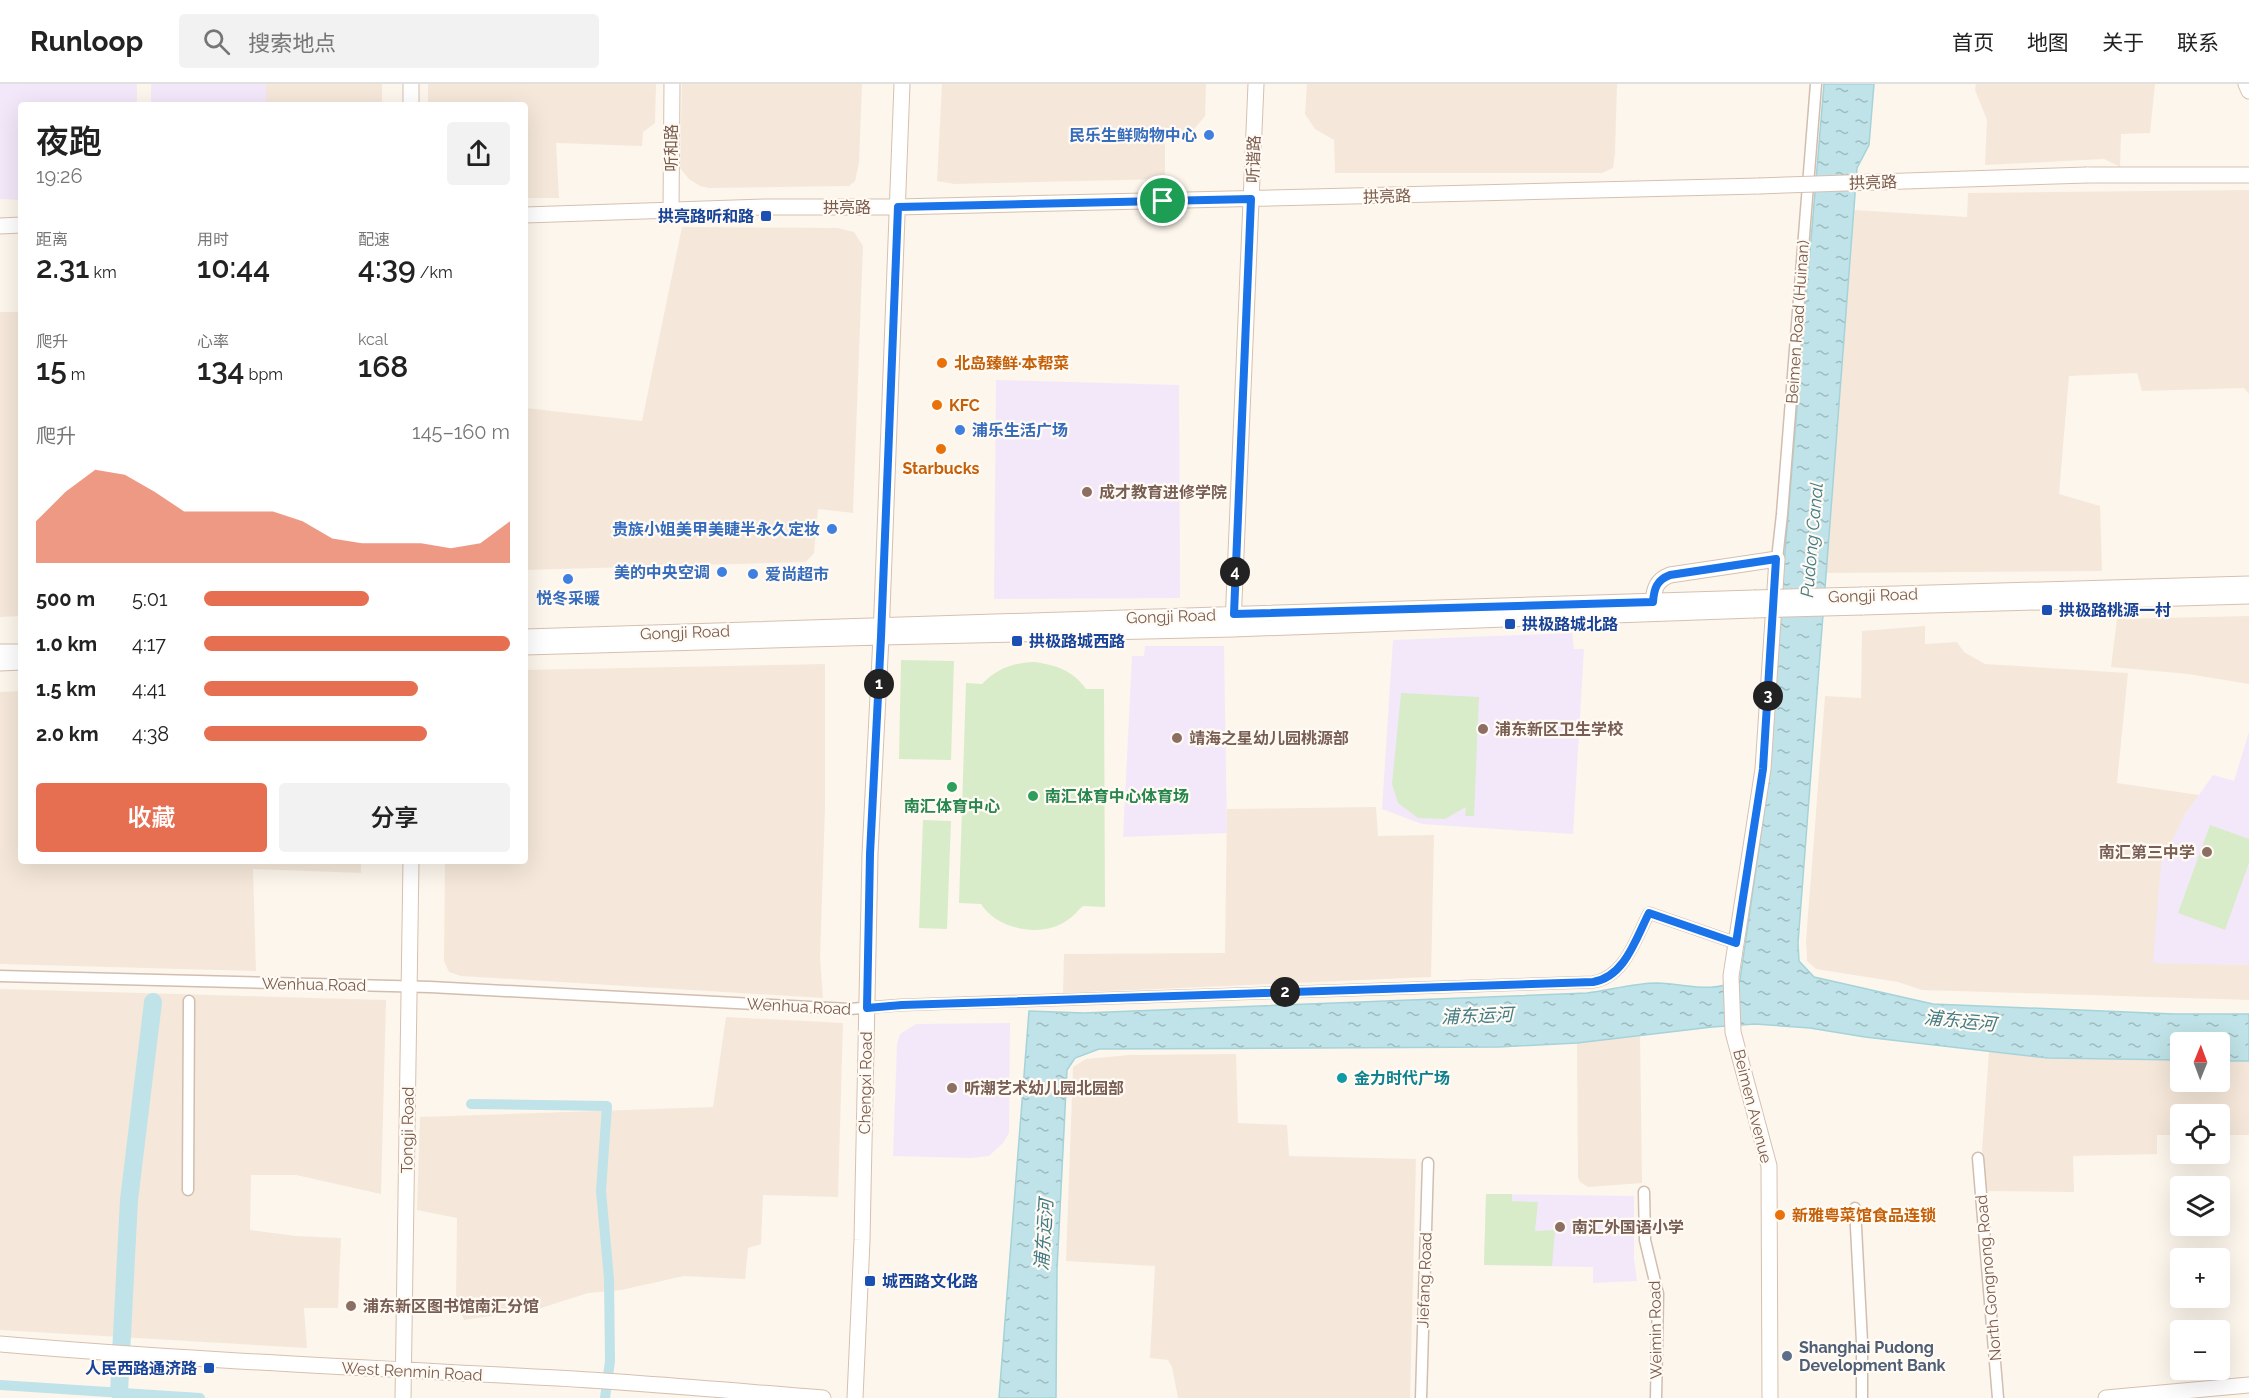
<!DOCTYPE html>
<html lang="zh">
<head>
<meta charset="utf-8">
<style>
	body { margin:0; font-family:Raleway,"Noto Sans SC",sans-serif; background:#f2f2f2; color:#222; height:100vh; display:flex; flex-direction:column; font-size:22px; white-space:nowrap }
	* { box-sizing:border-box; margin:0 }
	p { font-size:20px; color:#767676 }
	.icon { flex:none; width:33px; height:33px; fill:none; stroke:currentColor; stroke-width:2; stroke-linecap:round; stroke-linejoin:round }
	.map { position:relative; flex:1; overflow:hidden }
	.side { position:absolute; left:18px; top:18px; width:510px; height:762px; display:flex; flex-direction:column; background:#fff; border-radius:6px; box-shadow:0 6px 24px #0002 }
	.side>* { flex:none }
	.needle { width:39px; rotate:1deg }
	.fabs { position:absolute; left:2170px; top:948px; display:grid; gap:12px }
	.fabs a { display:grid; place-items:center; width:60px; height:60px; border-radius:6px; background:#fff; box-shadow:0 6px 24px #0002; font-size:30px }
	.pin { position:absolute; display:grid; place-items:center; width:51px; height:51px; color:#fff; margin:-26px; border:3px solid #fff; border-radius:50%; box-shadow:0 2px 6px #0007 }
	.km { position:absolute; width:30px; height:30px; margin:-15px; border-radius:50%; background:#222; color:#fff; font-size:16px; line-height:30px; text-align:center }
	.round { display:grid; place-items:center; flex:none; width:63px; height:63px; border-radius:6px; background:#f2f2f2 }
	.headline { display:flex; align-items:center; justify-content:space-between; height:102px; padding:0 18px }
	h1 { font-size:33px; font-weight:600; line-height:45px }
	.stats { display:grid; grid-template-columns:repeat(3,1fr); gap:9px; height:102px; padding:6px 18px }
	.stats div { display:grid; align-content:center }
	.stats b { font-size:30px; font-weight:600 }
	.stats small { font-size:16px; font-weight:400 }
	.stats p { font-size:16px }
	.chart { height:168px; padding:12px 18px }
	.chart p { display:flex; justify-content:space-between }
	.chart svg { width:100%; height:108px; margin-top:6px; fill:#e76f51; opacity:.7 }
	.action { display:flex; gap:12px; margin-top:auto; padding:12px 18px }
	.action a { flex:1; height:69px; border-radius:6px; background:#e76f51; color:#fff; font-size:24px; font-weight:600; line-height:69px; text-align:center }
	.action a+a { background:#f2f2f2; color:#222 }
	ul { padding:0 18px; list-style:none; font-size:20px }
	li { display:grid; grid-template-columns:96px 72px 1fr; align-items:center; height:45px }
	li i { height:15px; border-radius:8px; background:#e76f51 }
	header { display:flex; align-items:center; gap:36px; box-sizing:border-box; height:84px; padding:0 30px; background:#fff; border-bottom:2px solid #e0e0e0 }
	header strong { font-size:28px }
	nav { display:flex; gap:33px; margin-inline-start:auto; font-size:21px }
	.search { width:420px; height:54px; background:#f2f2f2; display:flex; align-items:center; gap:15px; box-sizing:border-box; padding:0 21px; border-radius:6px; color:#767676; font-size:22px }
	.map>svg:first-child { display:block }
</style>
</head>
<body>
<header>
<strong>Runloop</strong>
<div class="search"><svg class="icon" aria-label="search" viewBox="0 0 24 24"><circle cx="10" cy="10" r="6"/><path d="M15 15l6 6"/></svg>搜索地点</div>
<nav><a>首页</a><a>地图</a><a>关于</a><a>联系</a></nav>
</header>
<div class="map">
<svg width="2249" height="1314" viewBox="0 0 2249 1314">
	<defs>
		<pattern id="water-ripples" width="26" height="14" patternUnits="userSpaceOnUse" patternTransform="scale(1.5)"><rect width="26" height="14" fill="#bfe3e8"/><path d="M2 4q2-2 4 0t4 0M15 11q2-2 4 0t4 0" fill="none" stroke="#a0bbbe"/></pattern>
	</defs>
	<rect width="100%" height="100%" fill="#fdf6ec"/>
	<path fill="#f5e8da" d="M 266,0 L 382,0 L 382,21 L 266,21 Z
		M 428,0 L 656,0 L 655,39 L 643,48 L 642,62 L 556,59 L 559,114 L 525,114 L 525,21 L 428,21 Z
		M 682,0 L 862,0 L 859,79 L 855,97 L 849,102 L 709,104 L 700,102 L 689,95 L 680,84 Z
		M 942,0 L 1206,0 L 1205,32 L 1185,56 L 1165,56 L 1165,95 L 955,100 L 937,97 Z
		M 1307,0 L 1617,0 L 1615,70 L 1613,84 L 1602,89 L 1335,89 L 1334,56 L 1315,45 L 1305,30 Z
		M 1976,0 L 2155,0 L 2150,49 L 2121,50 L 2120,83 L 2104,75 L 1985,81 L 1987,36 L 1975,6 Z
		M 2249,106 L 2249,310 L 2244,304 L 2142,307 L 2137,289 L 2069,292 L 2059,410 L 2100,422 L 2102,487 L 1826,489 L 1854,126 L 1967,133 L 1968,109 Z
		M 682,143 L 838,144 L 854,148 L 863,162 L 853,429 L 818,425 L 814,469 L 806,478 L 525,486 L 525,324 L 642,337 Z
		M 0,228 L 21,228 L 21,532 L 0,533 Z
		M 2249,532 L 2249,600 L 2188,590 L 2111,583 L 2117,535 Z
		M 1925,542 L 1925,560 L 1957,558 L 1964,568 L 1985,580 L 2128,589 L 2117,699 L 2199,711 L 2184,732 L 2153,878 L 2249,881 L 2249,916 L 1922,906 L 1898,898 L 1816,885 L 1807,877 L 1806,857 L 1825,612 L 1861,614 L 1862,547 Z
		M 825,580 L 825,724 L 820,874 L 823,914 L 461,892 L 449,888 L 444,877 L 445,777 L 525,777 L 525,586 Z
		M 21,607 L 21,777 L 361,777 L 361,789 L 253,785 L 256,887 L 0,880 L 0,608 Z
		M 1376,723 L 1378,752 L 1434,751 L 1431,893 L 1063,909 L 1064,870 L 1225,869 L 1227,725 Z
		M 0,905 L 386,916 L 381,1110 L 296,1091 L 251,1091 L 250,1146 L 296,1152 L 341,1154 L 338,1224 L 304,1224 L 307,1264 L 0,1246 Z
		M 726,933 L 843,939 L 838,1113 L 763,1111 L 761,1160 L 748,1164 L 745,1195 L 684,1192 L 621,1206 L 588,1209 L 538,1225 L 464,1236 L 456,1215 L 457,1134 L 417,1126 L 420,1033 L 713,1023 Z
		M 1640,951 L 1642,1099 L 1588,1103 L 1580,1098 L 1578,1093 L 1577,959 Z
		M 1989,967 L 2048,974 L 2181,976 L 2181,998 L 2220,998 L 2220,977 L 2249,977 L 2249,1051 L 2220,1051 L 2220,1030 L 2181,1030 L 2181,1051 L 2157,1051 L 2157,1070 L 2073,1072 L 2074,1108 L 1986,1107 L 1982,1066 Z
		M 1236,970 L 1238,1039 L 1287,1041 L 1289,1072 L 1416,1075 L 1410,1314 L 1178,1314 L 1172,1283 L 1168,1276 L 1150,1274 L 1155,1182 L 1066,1177 L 1073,983 L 1086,975 L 1129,971 Z"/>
	<path fill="#f3e8fa" d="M 0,0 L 137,0 L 137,21 L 21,21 L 21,116 L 0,115 Z
		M 151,0 L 266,0 L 266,21 L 151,21 Z
		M 996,296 L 1179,301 L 1180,514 L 994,515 Z
		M 1572,549 L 1574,565 L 1584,565 L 1573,750 L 1422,740 L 1382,725 L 1393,556 Z
		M 1145,562 L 1224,562 L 1227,749 L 1123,753 L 1132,572 L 1144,572 Z
		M 2249,648 L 2249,881 L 2153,879 L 2161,780 L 2184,732 L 2213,691 L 2234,697 Z
		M 1010,939 L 1009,1049 L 1003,1059 L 989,1072 L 971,1074 L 893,1072 L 897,960 L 900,950 L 916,940 Z
		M 1486,1110 L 1634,1112 L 1634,1175 L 1637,1197 L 1593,1199 L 1593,1183 L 1484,1181 Z"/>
	<path fill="#d8ecc9" d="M 901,576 L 954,577 L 951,676 L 899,675 Z
		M 1034,578 C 1055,581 1073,586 1086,605 L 1104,605 L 1105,823 L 1083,822 C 1078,826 1074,832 1069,835 C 1044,855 997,846 981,820 L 959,819 L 966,599 L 982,600 C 998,584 1013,579 1034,578 Z
		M 1401,609 L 1479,613 L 1474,732 L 1465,732 L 1466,723 L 1445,735 L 1418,734 L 1398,719 L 1392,700 Z
		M 923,736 L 951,737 L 947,845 L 919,844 Z
		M 2210,741 L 2249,755 L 2249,779 L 2225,846 L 2178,829 Z
		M 1486,1110 L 1512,1110 L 1512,1117 L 1538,1118 L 1535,1147 L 1555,1146 L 1552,1182 L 1484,1181 Z"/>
	<path fill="url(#water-ripples)" stroke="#a5d3da" stroke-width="1.5" d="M 1824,0 L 1874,0 L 1869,61 L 1857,84 L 1798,859 L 1799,877 L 1814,893 L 1933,920 L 2174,930 L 2249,930 L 2249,977 L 2220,977 L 2220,958 L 2181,958 L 2181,976 L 2048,974 L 1865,953 L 1810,944 L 1755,940 L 1712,943 L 1577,959 L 1499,963 L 1099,965 L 1075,974 L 1067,986 L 1057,1185 L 1056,1314 L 999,1314 L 1029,927 L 1084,929 L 1587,909 C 1610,906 1635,899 1657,899 C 1690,900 1708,910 1740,896 L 1768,701 L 1777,564 Z"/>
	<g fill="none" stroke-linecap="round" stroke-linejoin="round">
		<path stroke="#bfe3e8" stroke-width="10" d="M 471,1020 L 607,1022 L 601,1107 L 609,1195 L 610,1277 L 605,1314
			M 0,1301 L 200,1314"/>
		<path stroke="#bfe3e8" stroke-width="18" d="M 119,1308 L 129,1116 L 153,918"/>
		<g stroke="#d1beb0" stroke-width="13">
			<path id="street" d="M 1777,475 L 1782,430 L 1816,0
				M 0,892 L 430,903 L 849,925 L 901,921 L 1593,898 C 1625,893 1636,854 1649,829 L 1736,859
				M 1978,1074 L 1998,1314
				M 188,1106 L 189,917
				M 1644,1108 L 1645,1156 L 1658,1210 L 1656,1314
				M 1855,1124 L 1862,1258 L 1862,1314
				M 1421,1314 L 1428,1079"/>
		</g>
		<g stroke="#d6c0b0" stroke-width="17">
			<path id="secondary" d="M 2246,0 L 2249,7
				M 411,21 L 411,0
				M 2087,91 L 2249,91
				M 671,127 L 672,0
				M 525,131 L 765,123 L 898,123 L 1759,102
				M 0,142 L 21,141
				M 1862,511 L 2249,500
				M 1653,518 C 1654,504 1657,496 1670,491 L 1777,475 L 1763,685 L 1731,892 L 1733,948 L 1769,1082 L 1770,1314
				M 1862,523 L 2249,512
				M 1233,540 L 1256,0
				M 525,553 L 1754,514
				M 525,563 L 881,553 L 1233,545 L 1753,526
				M 0,568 L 21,568
				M 0,579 L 21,578
				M 0,1260 C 185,1276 371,1284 557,1294 C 646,1299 734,1307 823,1314
				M 403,1314 L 411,777
				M 855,1314 L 862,1156 L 870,770 L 881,553 L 902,0
				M 2106,1314 L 2249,1301"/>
		</g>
		<use href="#street" stroke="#fff" stroke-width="10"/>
		<use href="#secondary" stroke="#fff" stroke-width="15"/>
		<g stroke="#d6c0b0" stroke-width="17" stroke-linecap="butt">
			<path id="secondary-bridge" d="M 1759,102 L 2087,91
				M 1754,514 L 1862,511
				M 1753,526 L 1862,523"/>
		</g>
		<use href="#secondary-bridge" stroke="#fff" stroke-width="15"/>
	</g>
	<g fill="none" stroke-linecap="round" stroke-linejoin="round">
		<g stroke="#fff" stroke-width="12">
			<path id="route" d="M 1251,115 L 1234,530 L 1653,518 C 1654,504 1657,496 1670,491 L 1776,475 L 1763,685 L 1736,859 L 1649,829 C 1636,854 1625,893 1593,898 L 902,921 L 867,924 L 870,770 L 881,553 L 898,123 Z"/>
		</g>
		<use href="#route" stroke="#1a73e8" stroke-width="8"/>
	</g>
	<g fill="#3f7fe0" stroke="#fffaf3" stroke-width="2">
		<circle cx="1209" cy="51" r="6"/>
		<circle cx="960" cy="346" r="6"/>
		<circle cx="832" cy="445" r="6"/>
		<circle cx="722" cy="488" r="6"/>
		<circle cx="753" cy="490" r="6"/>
		<circle cx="568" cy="495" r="6"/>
	</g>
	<g fill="#1a4fb4" stroke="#fffaf3" stroke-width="2">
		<rect x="760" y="126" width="12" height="12" rx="3"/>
		<rect x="2041" y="520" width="12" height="12" rx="3"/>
		<rect x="1504" y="534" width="12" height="12" rx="3"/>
		<rect x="1011" y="551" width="12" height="12" rx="3"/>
		<rect x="864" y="1191" width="12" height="12" rx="3"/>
		<rect x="203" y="1278" width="12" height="12" rx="3"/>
	</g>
	<g fill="#e8710a" stroke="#fffaf3" stroke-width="2">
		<circle cx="942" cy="279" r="6"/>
		<circle cx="937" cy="321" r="6"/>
		<circle cx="941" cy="365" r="6"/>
		<circle cx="1780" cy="1131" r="6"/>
	</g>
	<g fill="#8d6e63" stroke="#fffaf3" stroke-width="2">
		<circle cx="1087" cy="408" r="6"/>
		<circle cx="1483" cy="645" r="6"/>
		<circle cx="1177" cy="654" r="6"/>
		<circle cx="2207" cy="768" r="6"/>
		<circle cx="952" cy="1004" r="6"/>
		<circle cx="1560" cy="1143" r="6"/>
		<circle cx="351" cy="1222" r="6"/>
	</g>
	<g fill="#2e9e5b" stroke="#fffaf3" stroke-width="2">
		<circle cx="952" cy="703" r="6"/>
		<circle cx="1033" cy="712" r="6"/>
	</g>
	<circle fill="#0f9aa8" stroke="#fffaf3" stroke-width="2" cx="1342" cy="994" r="6"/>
	<circle fill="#5c6f8a" stroke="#fffaf3" stroke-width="2" cx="1787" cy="1272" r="6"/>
	<g text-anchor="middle" stroke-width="4.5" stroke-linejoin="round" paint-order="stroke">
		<g font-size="16" font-weight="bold" fill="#366cbe" stroke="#fffaf3" text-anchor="end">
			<text x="1197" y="57">民乐生鲜购物中心</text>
			<text x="972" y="352" text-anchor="start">浦乐生活广场</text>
			<text x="820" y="451">贵族小姐美甲美睫半永久定妆</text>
			<text x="710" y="494">美的中央空调</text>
			<text x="765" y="496" text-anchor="start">爱尚超市</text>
			<text x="568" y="520" text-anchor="middle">悦冬采暖</text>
		</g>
		<g font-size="16" fill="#7a5c4d" stroke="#fffaf3">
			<text transform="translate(671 64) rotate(-90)" y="6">听和路</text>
			<text transform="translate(1253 75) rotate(-88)" y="6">听谐路</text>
			<text transform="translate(1873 98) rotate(-2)" y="6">拱亮路</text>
			<text transform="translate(1387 112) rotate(-2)" y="6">拱亮路</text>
			<text x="847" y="129">拱亮路</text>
			<text transform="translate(1797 238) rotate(-86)" y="6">Beimen Road (Huinan)</text>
			<text transform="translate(1873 511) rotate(-2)" y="6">Gongji Road</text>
			<text transform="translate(1171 532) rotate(-2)" y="6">Gongji Road</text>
			<text transform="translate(685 548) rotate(-2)" y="6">Gongji Road</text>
			<text transform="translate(314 900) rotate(1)" y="6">Wenhua Road</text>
			<text transform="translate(799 922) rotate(3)" y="6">Wenhua Road</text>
			<text transform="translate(865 999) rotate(-89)" y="6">Chengxi Road</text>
			<text transform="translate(1753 1022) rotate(76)" y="6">Beimen Avenue</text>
			<text transform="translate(407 1046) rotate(-89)" y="6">Tongji Road</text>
			<text transform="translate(1988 1194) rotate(-95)" y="6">North Gongnong Road</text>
			<text transform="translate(1424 1196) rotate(-88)" y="6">Jiefang Road</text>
			<text transform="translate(1655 1246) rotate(-91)" y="6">Weimin Road</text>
			<text transform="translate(412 1287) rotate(3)" y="6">West Renmin Road</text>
		</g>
		<g font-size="16" font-weight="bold" fill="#164399" stroke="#fffaf3" text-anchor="start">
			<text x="754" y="138" text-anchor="end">拱亮路听和路</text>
			<text x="2059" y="532">拱极路桃源一村</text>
			<text x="1522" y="546">拱极路城北路</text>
			<text x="1029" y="563">拱极路城西路</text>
			<text x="882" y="1203">城西路文化路</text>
			<text x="197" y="1290" text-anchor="end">人民西路通济路</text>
		</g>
		<g font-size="16" font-weight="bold" fill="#c56008" stroke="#fffaf3" text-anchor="start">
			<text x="954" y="285">北岛臻鲜·本帮菜</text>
			<text x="949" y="327">KFC</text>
			<text x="941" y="390" text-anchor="middle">Starbucks</text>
			<text x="1792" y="1137">新雅粤菜馆食品连锁</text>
		</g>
		<g font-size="16" font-weight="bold" fill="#785e54" stroke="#fffaf3" text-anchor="start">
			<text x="1099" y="414">成才教育进修学院</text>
			<text x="1495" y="651">浦东新区卫生学校</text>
			<text x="1189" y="660">靖海之星幼儿园桃源部</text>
			<text x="2195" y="774" text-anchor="end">南汇第三中学</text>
			<text x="964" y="1010">听潮艺术幼儿园北园部</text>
			<text x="1572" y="1149">南汇外国语小学</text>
			<text x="363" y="1228">浦东新区图书馆南汇分馆</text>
		</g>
		<g font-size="16" font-weight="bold" fill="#27864d" stroke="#fffaf3" text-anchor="start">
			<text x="1045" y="718">南汇体育中心体育场</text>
			<text x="952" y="728" text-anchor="middle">南汇体育中心</text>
		</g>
		<g font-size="16" font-weight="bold" fill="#0d838f" stroke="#fffaf3" text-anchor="start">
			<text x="1354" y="1000">金力时代广场</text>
		</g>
		<g font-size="16" font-weight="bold" fill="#4e5e75" stroke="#fffaf3" text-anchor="start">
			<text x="1799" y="1269">Shanghai Pudong<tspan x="1799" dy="18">Development Bank</tspan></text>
		</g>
		<g font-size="18" font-style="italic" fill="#437c86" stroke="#fffaf3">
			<text transform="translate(1812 456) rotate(-85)" y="6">Pudong Canal</text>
			<text transform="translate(1477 932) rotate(-2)" y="6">浦东运河</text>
			<text transform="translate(1960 937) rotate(6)" y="6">浦东运河</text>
			<text transform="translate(1044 1151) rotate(-86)" y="6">浦东运河</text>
		</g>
	</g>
</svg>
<div class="fabs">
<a><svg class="needle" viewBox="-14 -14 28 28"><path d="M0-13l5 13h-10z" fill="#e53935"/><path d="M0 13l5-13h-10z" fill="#767676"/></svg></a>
<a><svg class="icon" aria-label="locate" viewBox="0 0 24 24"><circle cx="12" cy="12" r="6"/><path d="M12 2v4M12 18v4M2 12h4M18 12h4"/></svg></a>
<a><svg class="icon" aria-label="layers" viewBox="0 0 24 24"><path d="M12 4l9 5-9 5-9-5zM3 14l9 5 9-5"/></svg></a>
<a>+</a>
<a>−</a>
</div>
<div class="pin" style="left:1163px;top:117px;background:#1e9e55"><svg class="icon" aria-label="arrive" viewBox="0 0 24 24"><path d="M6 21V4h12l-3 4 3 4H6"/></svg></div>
<b class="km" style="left:879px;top:600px">1</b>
<b class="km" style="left:1285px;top:908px">2</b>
<b class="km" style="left:1768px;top:612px">3</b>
<b class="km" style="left:1235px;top:488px">4</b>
<section class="side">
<div class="headline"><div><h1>夜跑</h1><p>19:26</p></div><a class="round"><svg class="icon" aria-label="share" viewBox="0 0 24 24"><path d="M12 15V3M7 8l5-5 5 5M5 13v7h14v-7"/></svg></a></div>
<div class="stats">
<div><p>距离</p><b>2.31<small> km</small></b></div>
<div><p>用时</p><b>10:44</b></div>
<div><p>配速</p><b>4:39<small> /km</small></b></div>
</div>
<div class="stats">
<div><p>爬升</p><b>15<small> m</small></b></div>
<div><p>心率</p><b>134<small> bpm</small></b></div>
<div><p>kcal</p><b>168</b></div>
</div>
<div class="chart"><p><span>爬升</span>145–160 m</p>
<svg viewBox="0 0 160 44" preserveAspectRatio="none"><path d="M0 44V27L10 15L20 6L30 8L40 15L50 23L60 23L70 23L80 23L90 27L100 34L110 36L120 36L130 36L140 38L150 36L160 27V44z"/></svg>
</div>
<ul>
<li><b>500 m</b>5:01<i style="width:54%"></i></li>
<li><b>1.0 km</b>4:17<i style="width:100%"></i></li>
<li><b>1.5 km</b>4:41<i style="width:70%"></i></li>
<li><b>2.0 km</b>4:38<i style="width:73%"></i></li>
</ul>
<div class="action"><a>收藏</a><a>分享</a></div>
</section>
</div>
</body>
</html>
